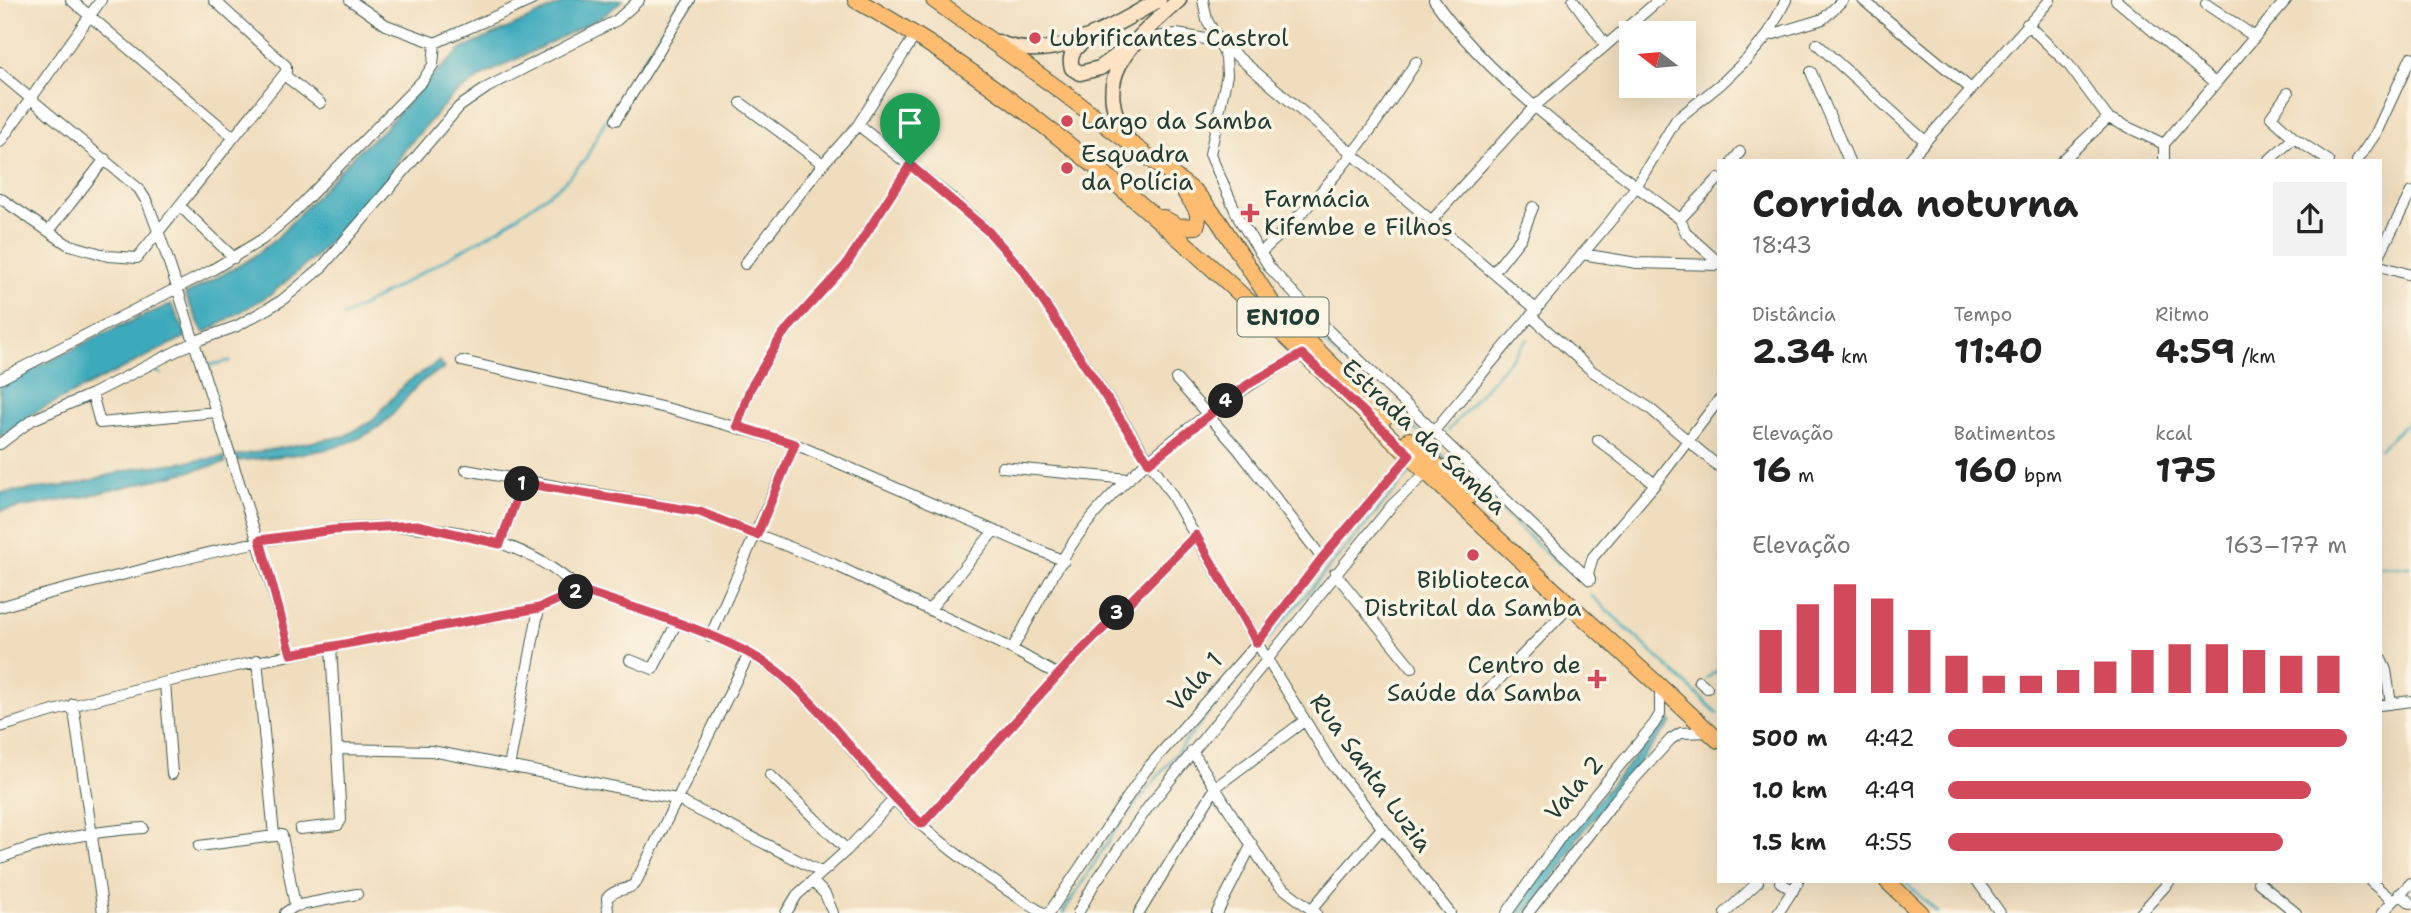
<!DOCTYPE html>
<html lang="pt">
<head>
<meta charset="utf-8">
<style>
	body { margin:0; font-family:"Shantell Sans",sans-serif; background:#f2f2f2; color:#222; height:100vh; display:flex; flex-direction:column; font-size:26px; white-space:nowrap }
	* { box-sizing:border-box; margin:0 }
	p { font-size:23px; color:#767676 }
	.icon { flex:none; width:38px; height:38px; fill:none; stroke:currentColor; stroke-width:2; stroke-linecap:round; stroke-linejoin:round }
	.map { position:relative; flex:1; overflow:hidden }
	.panel { position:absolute; left:1717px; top:159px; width:665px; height:724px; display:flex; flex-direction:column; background:#fff; border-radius:0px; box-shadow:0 7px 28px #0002 }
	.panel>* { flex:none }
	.needle { width:46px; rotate:286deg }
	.buttons { position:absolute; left:1619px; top:21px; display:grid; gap:14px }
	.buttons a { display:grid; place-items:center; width:77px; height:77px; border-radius:0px; background:#fff; box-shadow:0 7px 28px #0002; font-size:35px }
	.pin { position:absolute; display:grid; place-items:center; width:60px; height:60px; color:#fff; margin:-72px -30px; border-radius:50% 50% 50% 0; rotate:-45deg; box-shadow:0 0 7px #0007 }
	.pin .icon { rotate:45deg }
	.km { position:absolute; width:35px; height:35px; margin:-18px; border-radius:50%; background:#222; color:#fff; font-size:19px; line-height:35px; text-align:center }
	.round { display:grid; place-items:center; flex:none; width:74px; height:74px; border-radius:0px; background:#f2f2f2 }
	.overview { display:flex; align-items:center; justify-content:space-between; height:119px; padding:0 35px }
	h1 { font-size:38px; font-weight:700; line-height:52px }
	.stats { display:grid; grid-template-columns:repeat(3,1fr); gap:10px; height:119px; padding:7px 35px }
	.stats div { display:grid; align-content:center }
	.stats b { font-size:35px; font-weight:700 }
	.stats small { font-size:19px; font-weight:400 }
	.stats p { font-size:19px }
	.chart { height:196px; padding:14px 35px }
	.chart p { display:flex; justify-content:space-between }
	.chart svg { width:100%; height:126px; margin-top:7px; stroke:#d1495b; stroke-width:6 }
	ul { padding:0 35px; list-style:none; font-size:23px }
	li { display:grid; grid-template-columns:112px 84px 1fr; align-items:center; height:52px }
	li i { height:18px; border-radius:9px; background:#d1495b }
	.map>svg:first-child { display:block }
</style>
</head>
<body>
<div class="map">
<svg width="2411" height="913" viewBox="0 0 2411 913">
	<rect width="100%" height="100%" fill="#fcf5e5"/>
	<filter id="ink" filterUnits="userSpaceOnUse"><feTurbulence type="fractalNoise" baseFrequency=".0143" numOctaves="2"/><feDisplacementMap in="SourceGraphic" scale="14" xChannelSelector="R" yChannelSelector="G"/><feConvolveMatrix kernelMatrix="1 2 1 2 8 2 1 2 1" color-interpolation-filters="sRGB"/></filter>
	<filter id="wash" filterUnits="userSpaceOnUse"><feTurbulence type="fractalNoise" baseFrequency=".00686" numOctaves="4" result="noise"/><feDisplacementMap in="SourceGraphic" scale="28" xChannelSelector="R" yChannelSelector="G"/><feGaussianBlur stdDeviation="1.57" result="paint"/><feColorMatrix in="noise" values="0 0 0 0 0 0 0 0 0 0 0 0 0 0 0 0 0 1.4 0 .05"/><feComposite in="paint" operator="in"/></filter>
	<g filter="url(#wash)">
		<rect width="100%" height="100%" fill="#f0ddbd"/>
		<path fill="#3daabc" stroke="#2e7478" stroke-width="2" d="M 570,0 L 623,0 L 602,17 L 484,75 L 451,97 L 405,149 L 388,177 L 315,257 L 271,294 L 204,333 L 185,295 L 249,260 L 277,238 L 355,154 L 382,131 L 426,82 L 462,49 Z
			M 171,304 L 187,336 L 39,410 L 0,437 L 0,386 L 107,332 Z
			M 440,361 L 444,369 C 407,384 408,404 381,425 C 342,455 284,455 237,461 L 235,456 L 345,436 L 371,422 L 406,383 Z
			M 224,457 L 225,463 L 87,496 L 0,511 L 0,493 L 73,485 L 136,468 Z
			M 1668,719 L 1672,722 L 1578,837 L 1564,864 L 1527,913 L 1512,913 L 1571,831 Z"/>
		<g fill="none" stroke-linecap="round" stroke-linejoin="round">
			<path stroke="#3daabc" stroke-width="2.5" d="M 1262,272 L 1273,290 L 1309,329 L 1558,564
				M 343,317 L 501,228 L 562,184 L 585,160 L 601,128 L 680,0
				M 210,365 L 230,361
				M 152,369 L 161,374
				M 1448,431 L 1528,339
				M 2380,448 L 2411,419
				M 2380,566 L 2411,567
				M 1591,595 L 1718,714
				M 1262,646 L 1414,468
				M 1707,678 L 1718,670
				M 1905,882 L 1938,913
				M 1063,913 L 1115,830 L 1258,651"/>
		</g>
	</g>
	<g filter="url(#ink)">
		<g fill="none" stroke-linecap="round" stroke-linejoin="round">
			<g stroke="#3e5549" stroke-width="12">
				<path id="street" d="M 71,0 L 232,136
					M 350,0 L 386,25 L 435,43 L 532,0
					M 1203,0 L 1207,20 L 1219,41 L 1537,310
					M 1434,0 C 1492,84 1598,157 1680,219 L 1686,233 L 1718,262
					M 1573,0 L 1605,44
					M 1863,0 L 1970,88
					M 2116,0 L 2216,84
					M 2206,4 L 2255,37
					M 2027,24 L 2068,64 L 2108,118
					M 1767,36 L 1823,19 L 1843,0
					M 1138,40 L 1176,34 L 1218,41
					M 1219,41 L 1226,58 L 1227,75 L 1210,154 L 1239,219 L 1270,268 L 1329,331 L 1590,580
					M 1817,44 L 1925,141
					M 1811,72 L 1849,161
					M 0,73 L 139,189 L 147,202 C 175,271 193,344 217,414 C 243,494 269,573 291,654
					M 284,75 L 320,103
					M 2288,93 L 2271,117 L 2294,138 L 2329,161
					M 741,103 L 823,164
					M 616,120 L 690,0
					M 858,125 L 955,201 L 989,232 L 1022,269 L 1170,492 L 1257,643 L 1332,764 L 1450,913
					M 0,142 L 101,0
					M 1733,161 L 1740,152
					M 1908,161 L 2050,0
					M 2062,161 L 2108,118 L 2164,144 L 2286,0
					M 2164,161 L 2164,144
					M 2268,161 L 2294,138
					M 2357,161 L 2376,133 L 2411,57
					M 0,198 L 67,244 L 108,256 L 137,258 C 187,197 236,134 286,72 L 286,66 L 214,0
					M 181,207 L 234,258
					M 1680,219 L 1718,179
					M 1432,220 L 1535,106 L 1659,0
					M 49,231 L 105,159
					M 1260,253 C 1322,199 1373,131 1416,62
					M 1582,254 L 1637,263 L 1718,265
					M 2380,254 L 2411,192
					M 745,264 L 823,164 L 858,125 L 916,34
					M 2380,266 L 2411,275
					M 1494,272 L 1521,238 L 1533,207
					M 1532,317 L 1592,371 L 1648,407 L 1718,466
					M 462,361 L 670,409 L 795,444 L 1064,561
					M 0,379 L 212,270 L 263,239 L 290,216 L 423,80 L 433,65 L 435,43
					M 1176,379 L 1238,449 L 1322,558
					M 92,394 L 100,423 L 216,412
					M 737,426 L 750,389 L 782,335 L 846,265 L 910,165
					M 1433,432 L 1612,219 L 1637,185 L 1676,120 L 1722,83 L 1747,59 L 1767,36 L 1786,0
					M 1598,440 L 1655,484
					M 0,444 L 32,420 L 92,394 L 196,341 L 237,326 L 281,301 L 322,267 L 459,107 L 488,87 L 617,20 L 639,0
					M 1002,467 L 1129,479
					M 466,470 L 700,512 L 833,564 L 1012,649 L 1058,675
					M 500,544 L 522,483
					M 1335,573 L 1412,668
					M 1590,579 L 1588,573 L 1593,557 L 1655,484 L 1718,401
					M 0,607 C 49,592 99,581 149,568 C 282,534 465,485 580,590
					M 930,609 L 993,532
					M 710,637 L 795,444
					M 1012,649 C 1034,611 1054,569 1079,534 C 1129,465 1229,395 1302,354
					M 2380,657 L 2386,670 L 2391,704
					M 257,660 L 274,835
					M 630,660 L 653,669 L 676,624
					M 1699,681 L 1707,688
					M 165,683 L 172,774
					M 1481,698 L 1571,605
					M 73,704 L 103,913
					M 2380,705 L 2411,701
					M 0,727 C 176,672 358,642 539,608 L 580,590 C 640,610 731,635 780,674 C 825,709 856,760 895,800 C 938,844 991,881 1043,913
					M 338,749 L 432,751 L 676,799 L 821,872
					M 1192,751 L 1267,870 L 1279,885 L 1316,913
					M 509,767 L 539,608
					M 770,775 L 847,850
					M 922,824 L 1068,664 L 1196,535
					M 300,829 L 338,825 L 341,820 L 331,647
					M 199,846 L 282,835 L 295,906
					M 0,858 C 47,840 93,831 143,828
					M 812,881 L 825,894 L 833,913
					M 1780,882 L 1793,891
					M 1978,882 L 2000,913
					M 2258,882 L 2296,913
					M 2371,882 L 2393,901
					M 2399,894 L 2411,903
					M 1311,910 L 1382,828
					M 285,913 L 295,906 L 357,894
					M 608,913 L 607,898 C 616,887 629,892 636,882 L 749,654
					M 786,913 L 797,895 L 847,850 L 894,799
					M 1049,913 L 1146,770 L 1257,643 L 1322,558 L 1410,455
					M 1078,913 L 1094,884 L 1149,806 L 1392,505 L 1427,472
					M 1139,913 L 1216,787 L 1304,721
					M 1217,913 L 1252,844
					M 1507,913 L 1562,835 L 1654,724 L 1660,714 L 1660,688
					M 1528,913 L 1616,799 L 1671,739 L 1681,733 L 1709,732
					M 1725,913 L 1758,882
					M 1778,913 L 1798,882
					M 2141,913 L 2169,882
					M 2382,913 L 2411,883"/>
			</g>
			<g stroke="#3e5549" stroke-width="17">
				<path id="secondary" d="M 1084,41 C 1074,48 1068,56 1072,68 L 1080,73 L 1100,68 L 1123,51
					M 998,42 C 1050,66 1113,26 1159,0
					M 1128,139 C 1087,76 1134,41 1179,0"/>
			</g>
			<g stroke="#3e5549" stroke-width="18">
				<path id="primary" d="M 856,0 C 1064,115 1249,301 1419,465 C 1517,559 1619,648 1718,740
					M 934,0 L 1064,93 L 1196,193 L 1218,220 L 1277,311 L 1385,417
					M 1163,218 L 1179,227 L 1196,226 C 1202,212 1194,205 1186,194
					M 1409,440 L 1469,496
					M 1888,882 L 1921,913"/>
			</g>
			<use href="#street" stroke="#fff" stroke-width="10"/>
			<use href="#secondary" stroke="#fee4c5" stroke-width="14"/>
			<use href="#primary" stroke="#fdbc6f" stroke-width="16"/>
		</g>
	</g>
	<g fill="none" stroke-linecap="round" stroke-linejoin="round" filter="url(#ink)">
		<g stroke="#fff" stroke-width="14">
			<path id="route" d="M 910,165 L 989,232 L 1022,269 L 1149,463 L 1247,385 L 1302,354 L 1410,455 L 1322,558 L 1257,643 L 1196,535 L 1068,664 L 922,824 C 871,779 834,719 782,675 C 735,636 639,610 580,590 L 539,608 L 291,654 L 260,540 L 333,530 L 417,525 L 500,544 L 522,483 L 700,512 L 757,535 L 795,444 L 737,426 L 750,389 L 782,335 L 846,265 Z"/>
		</g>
		<use href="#route" stroke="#d1495b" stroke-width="9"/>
	</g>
	<g fill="#d1495b" stroke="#fcf5e5" stroke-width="2.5">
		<circle cx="1035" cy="38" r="7"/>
		<circle cx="1067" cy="121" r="7"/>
		<circle cx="1067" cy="168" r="7"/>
		<path d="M1246.5 202.5h7v7h7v7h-7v7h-7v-7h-7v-7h7z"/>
		<circle cx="1473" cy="555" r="7"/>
		<path d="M1593.5 668.5h7v7h7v7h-7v7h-7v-7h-7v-7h7z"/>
	</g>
	<g text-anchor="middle" stroke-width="7" stroke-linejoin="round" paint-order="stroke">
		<rect fill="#fcf5e5" stroke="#617469" stroke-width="2" x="1237.5" y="297.5" width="91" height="39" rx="5"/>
		<g font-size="23" font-weight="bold" fill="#1f3d34">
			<text x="1283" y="325">EN100</text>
		</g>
		<g font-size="24" fill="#1f3d34" stroke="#fcf5e5" text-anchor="start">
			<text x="1049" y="46">Lubrificantes Castrol</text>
			<text x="1081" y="129">Largo da Samba</text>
			<text x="1081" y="162">Esquadra<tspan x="1081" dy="28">da Polícia</tspan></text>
			<text x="1264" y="207">Farmácia<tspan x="1264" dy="28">Kifembe e Filhos</tspan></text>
			<text x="1473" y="588" text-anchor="middle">Biblioteca<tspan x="1473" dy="28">Distrital da Samba</tspan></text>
			<text x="1581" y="673" text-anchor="end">Centro de<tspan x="1581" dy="28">Saúde da Samba</tspan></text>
		</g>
		<g font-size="24" fill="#1f3d34" stroke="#fcf5e5">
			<text transform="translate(1424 437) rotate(43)" y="8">Estrada da Samba</text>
			<text transform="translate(1195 682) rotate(-49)" y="8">Vala 1</text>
			<text transform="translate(1371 773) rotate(54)" y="8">Rua Santa Luzia</text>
			<text transform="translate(1574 788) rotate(-50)" y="8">Vala 2</text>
		</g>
	</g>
</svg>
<div class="buttons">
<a><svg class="needle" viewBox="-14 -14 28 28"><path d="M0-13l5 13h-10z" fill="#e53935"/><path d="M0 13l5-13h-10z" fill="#767676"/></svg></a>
</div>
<div class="pin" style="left:910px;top:165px;background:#1e9e55"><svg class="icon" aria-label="arrive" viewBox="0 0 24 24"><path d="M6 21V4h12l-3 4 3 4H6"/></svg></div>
<b class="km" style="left:522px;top:484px">1</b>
<b class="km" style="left:576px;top:592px">2</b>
<b class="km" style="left:1117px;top:613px">3</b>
<b class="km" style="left:1226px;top:401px">4</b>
<section class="panel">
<div class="overview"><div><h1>Corrida noturna</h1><p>18:43</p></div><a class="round"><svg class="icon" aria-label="share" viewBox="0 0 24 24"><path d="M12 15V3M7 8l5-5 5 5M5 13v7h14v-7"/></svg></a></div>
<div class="stats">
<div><p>Distância</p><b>2.34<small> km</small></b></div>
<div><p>Tempo</p><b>11:40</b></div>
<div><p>Ritmo</p><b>4:59<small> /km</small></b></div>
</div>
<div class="stats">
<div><p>Elevação</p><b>16<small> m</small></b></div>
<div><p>Batimentos</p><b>160<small> bpm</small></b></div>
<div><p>kcal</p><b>175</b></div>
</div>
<div class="chart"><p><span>Elevação</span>163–177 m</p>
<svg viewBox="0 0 160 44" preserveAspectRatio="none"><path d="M5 44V22M15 44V13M25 44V6M35 44V11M45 44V22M55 44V31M65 44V38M75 44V38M85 44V36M95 44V33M105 44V29M115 44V27M125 44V27M135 44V29M145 44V31M155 44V31"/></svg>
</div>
<ul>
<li><b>500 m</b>4:42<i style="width:100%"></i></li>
<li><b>1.0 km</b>4:49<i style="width:91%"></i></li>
<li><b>1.5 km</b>4:55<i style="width:84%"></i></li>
</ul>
</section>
</div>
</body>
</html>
